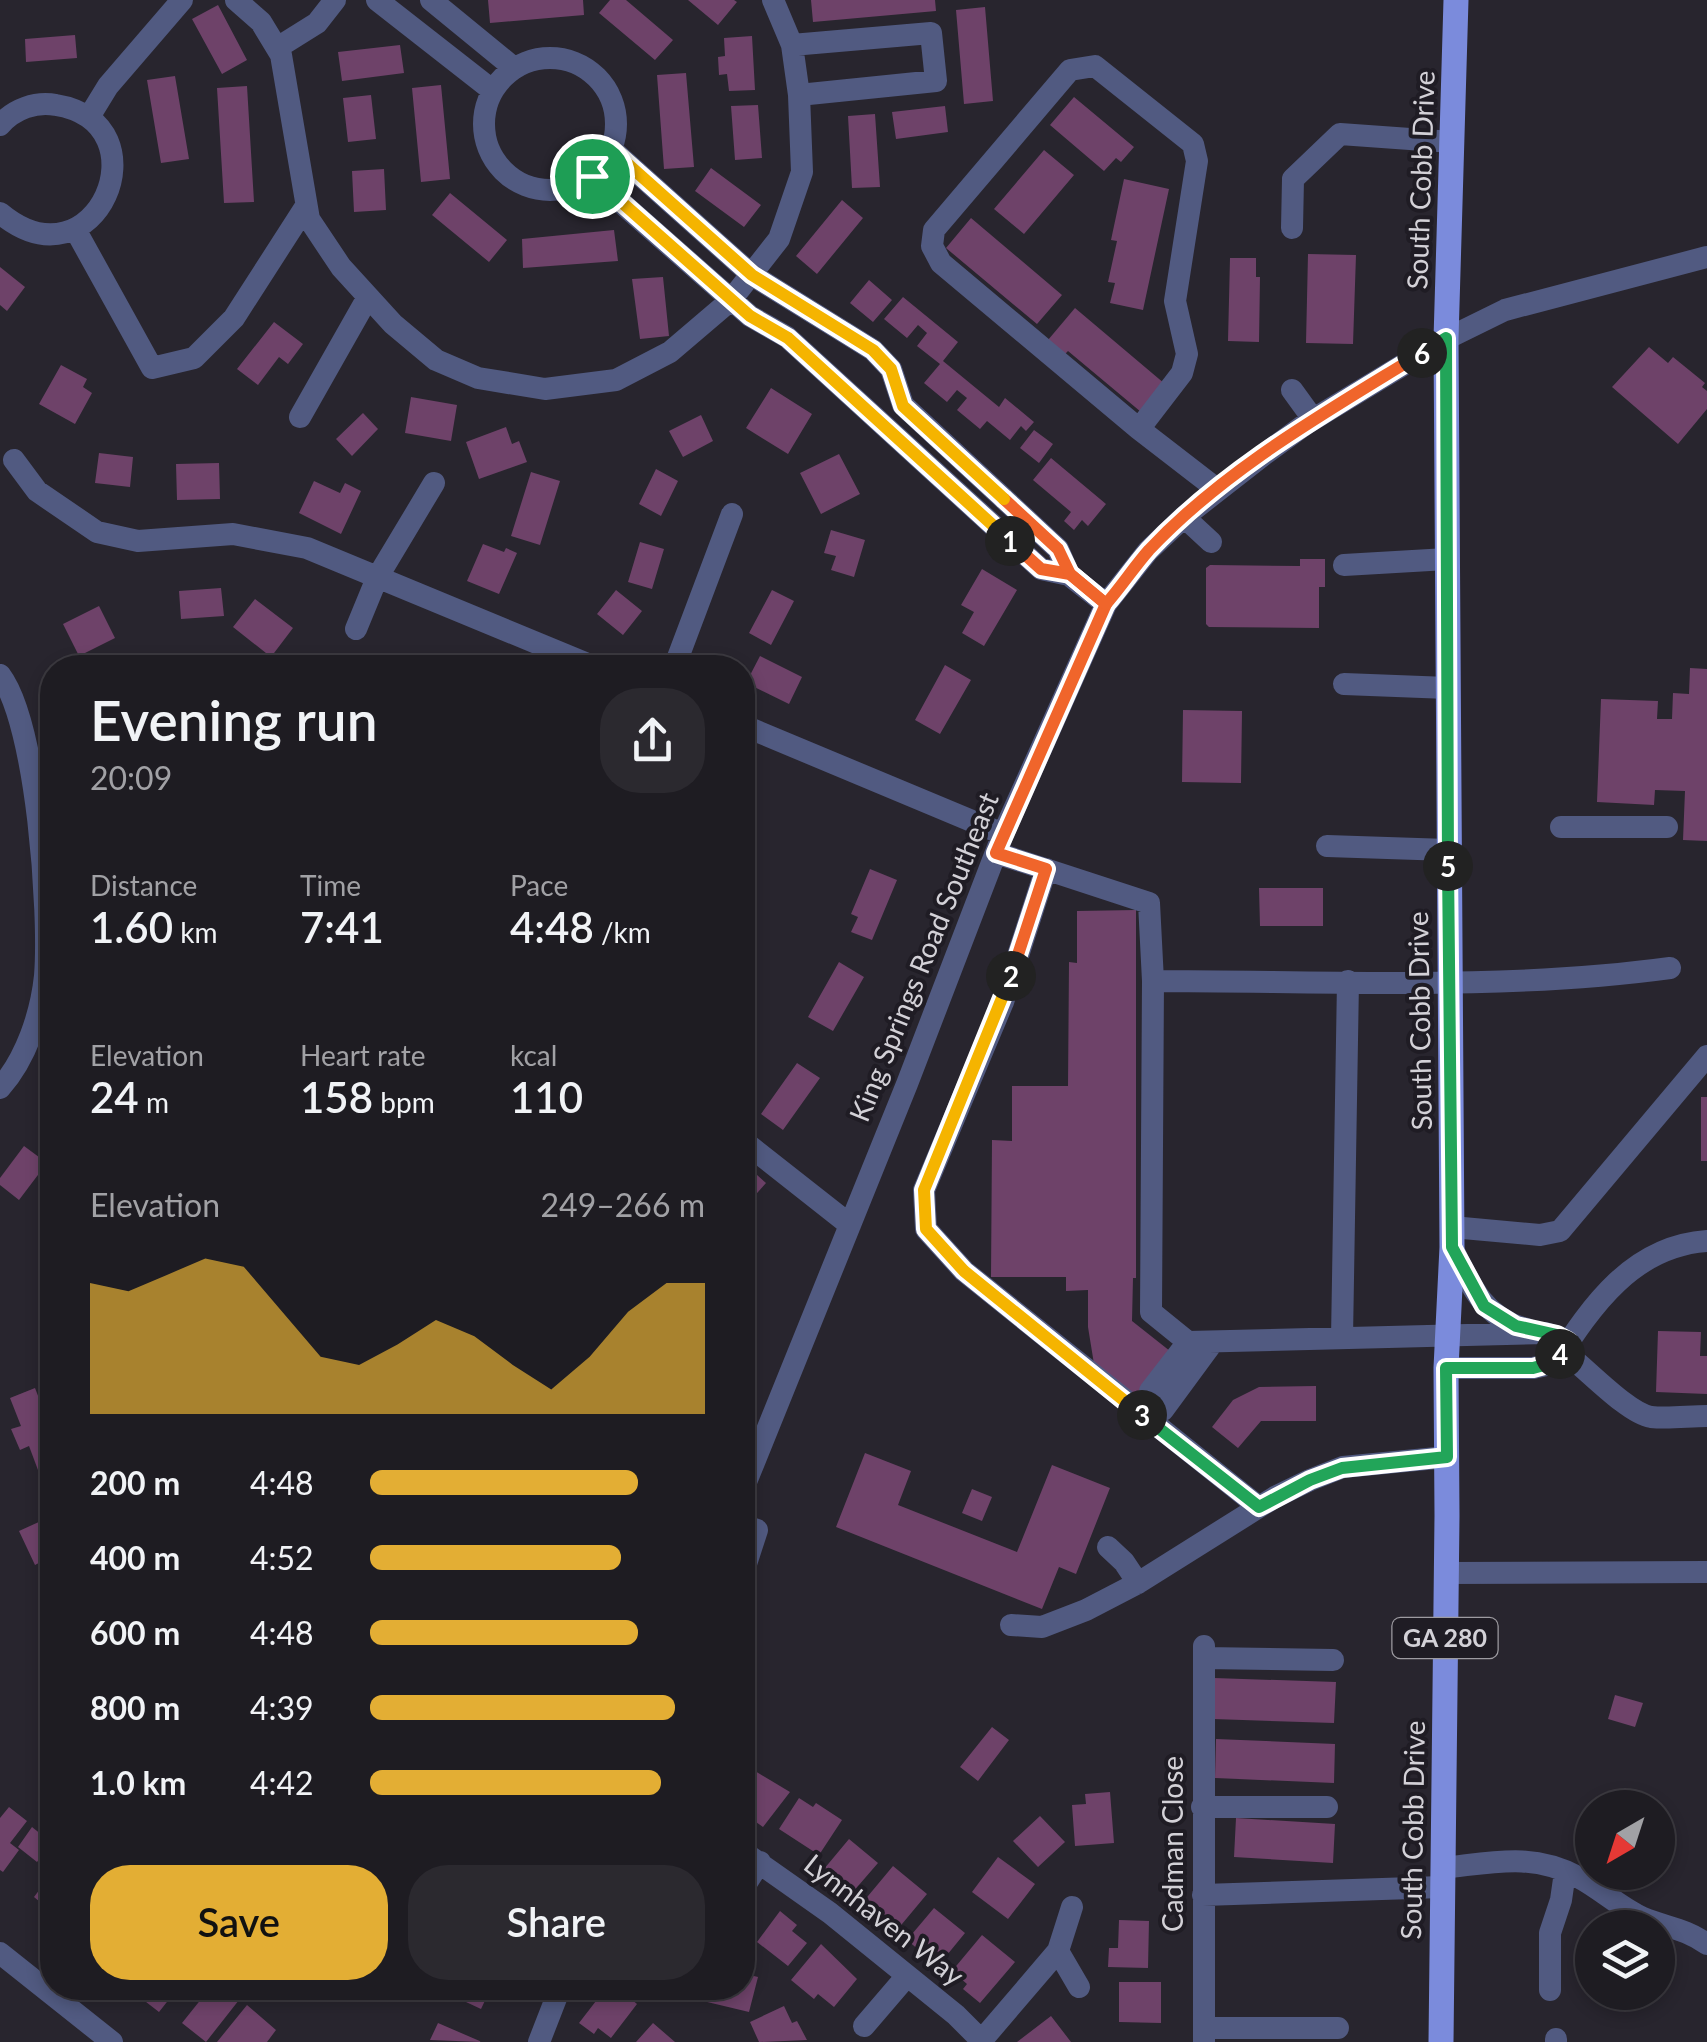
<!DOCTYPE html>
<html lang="en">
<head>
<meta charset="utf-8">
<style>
	body { margin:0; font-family:Lato,sans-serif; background:#2b292f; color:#f1f3f6; height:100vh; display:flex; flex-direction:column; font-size:38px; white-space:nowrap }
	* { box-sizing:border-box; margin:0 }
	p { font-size:32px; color:#a1a1a5 }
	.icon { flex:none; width:55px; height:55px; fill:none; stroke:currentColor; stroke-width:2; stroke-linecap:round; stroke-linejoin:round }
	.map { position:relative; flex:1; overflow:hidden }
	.sheet { position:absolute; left:40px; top:655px; width:715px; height:1345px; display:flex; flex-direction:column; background:#1e1c22; border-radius:40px; box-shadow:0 5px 15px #0003,0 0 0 2px #3c3a40 }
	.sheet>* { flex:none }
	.needle { width:65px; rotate:219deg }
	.buttons { position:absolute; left:1575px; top:1790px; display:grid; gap:20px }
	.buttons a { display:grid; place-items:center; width:100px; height:100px; border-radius:50%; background:#1e1c22; box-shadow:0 5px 15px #0003,0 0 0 2px #3c3a40; font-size:50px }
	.pin { position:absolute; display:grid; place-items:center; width:85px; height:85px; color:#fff; margin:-42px; border:5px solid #fff; border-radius:50%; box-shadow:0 2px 10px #0007 }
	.km { position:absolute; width:50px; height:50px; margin:-25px; border-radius:50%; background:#222; color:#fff; font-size:28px; line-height:50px; text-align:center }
	.round { display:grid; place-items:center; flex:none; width:105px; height:105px; border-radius:40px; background:#2b292f }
	.overview { display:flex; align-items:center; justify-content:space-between; height:170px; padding:0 50px }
	h1 { font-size:55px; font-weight:600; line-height:75px }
	.metrics { display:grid; grid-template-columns:repeat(3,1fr); gap:15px; height:170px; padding:10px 50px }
	.metrics div { display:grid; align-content:center }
	.metrics b { font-size:42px; font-weight:600 }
	.metrics small { font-size:28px; font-weight:400 }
	.metrics p { font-size:28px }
	.chart { height:280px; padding:20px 50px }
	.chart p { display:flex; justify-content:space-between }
	.chart svg { width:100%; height:180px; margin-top:10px; fill:#e3ae34; opacity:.7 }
	.action { display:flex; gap:20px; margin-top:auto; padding:20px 50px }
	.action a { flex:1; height:115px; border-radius:40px; background:#e3ae34; color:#111; font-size:40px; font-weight:600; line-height:115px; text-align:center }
	.action a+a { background:#2b292f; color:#f1f3f6 }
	ul { padding:0 50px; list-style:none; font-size:32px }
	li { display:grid; grid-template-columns:160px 120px 1fr; align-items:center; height:75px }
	li i { height:25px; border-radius:12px; background:#e3ae34 }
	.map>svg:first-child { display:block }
</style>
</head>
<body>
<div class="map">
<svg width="1707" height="2042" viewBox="0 0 1707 2042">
	<rect width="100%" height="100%" fill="#28252e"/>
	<path fill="#6e4269" d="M 488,0 L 583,0 L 584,15 L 490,23 Z
		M 610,0 L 626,0 L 673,40 L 655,60 L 599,13 Z
		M 688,0 L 734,0 L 737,2 L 718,25 Z
		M 811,0 L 935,0 L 936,11 L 813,22 Z
		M 218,5 L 247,60 L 222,74 L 192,19 Z
		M 985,7 L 993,101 L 964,104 L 956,10 Z
		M 75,35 L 77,58 L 26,62 L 25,39 Z
		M 752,36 L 755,90 L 729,91 L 727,74 L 719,75 L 718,57 L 725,56 L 724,38 Z
		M 400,45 L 404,73 L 342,81 L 338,52 Z
		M 686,73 L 694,167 L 664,169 L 657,75 Z
		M 175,76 L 189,159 L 161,163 L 147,80 Z
		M 441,85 L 450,179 L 421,182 L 412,88 Z
		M 247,86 L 254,202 L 224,203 L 217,88 Z
		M 371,95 L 376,139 L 348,142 L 343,98 Z
		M 1074,97 L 1134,147 L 1121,162 L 1116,158 L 1104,171 L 1050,125 Z
		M 758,105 L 762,158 L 735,160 L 731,106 Z
		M 945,106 L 948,132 L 896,139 L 892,112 Z
		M 875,114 L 880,187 L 852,188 L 848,116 Z
		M 1044,150 L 1074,175 L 1024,234 L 994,209 Z
		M 711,168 L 761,205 L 744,227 L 695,191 Z
		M 384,169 L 386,210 L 354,212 L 352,171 Z
		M 1124,179 L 1169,189 L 1143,310 L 1110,303 L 1115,283 L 1108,282 L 1117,241 L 1111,240 Z
		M 450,193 L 507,240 L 489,262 L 432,215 Z
		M 842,200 L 863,218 L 817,274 L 796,256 Z
		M 971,218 L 1062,295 L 1037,324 L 946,248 Z
		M 614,230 L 618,261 L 523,268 L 522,239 Z
		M 1308,254 L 1356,255 L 1353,344 L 1306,343 Z
		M 1230,258 L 1256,258 L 1256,277 L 1260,277 L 1259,342 L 1228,341 Z
		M 0,267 L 25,287 L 7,311 L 0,305 Z
		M 663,277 L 669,336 L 640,339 L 632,279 Z
		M 869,280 L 892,300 L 873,322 L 850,303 Z
		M 903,297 L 958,342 L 943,361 L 999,407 L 1005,398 L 1034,422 L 1026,431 L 1021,426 L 1010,440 L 987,421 L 980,429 L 957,410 L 967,398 L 957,390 L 947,402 L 924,383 L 940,364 L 917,346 L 927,333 L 918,325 L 907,338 L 884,319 Z
		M 1075,308 L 1165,384 L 1141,412 L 1068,351 L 1065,354 L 1048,340 Z
		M 274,322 L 303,344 L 288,364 L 279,357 L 258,385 L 237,369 Z
		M 1649,347 L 1668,363 L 1673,357 L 1705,383 L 1702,387 L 1707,391 L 1707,409 L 1678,444 L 1612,387 Z
		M 61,365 L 87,379 L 83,387 L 92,393 L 75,424 L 39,404 Z
		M 771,388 L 812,414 L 788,454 L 746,428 Z
		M 411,397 L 457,405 L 451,441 L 405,433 Z
		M 363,413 L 378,429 L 352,456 L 336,439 Z
		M 701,415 L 713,441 L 683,457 L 669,431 Z
		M 506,427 L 512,444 L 519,441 L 527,462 L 479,479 L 466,442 Z
		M 1034,430 L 1053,444 L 1039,463 L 1020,448 Z
		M 99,453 L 133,457 L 130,487 L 95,483 Z
		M 839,454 L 860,494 L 821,514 L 800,473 Z
		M 1051,458 L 1106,504 L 1088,526 L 1082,520 L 1074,530 L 1064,521 L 1071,512 L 1033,480 Z
		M 219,463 L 220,499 L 177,500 L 176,464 Z
		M 656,469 L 678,481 L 661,516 L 639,504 Z
		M 531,472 L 560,481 L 540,545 L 511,536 Z
		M 314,481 L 340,493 L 345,483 L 361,491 L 341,534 L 299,513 Z
		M 831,530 L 865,540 L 854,577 L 831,570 L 836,556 L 824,553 Z
		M 640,542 L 664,549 L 652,589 L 628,582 Z
		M 483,544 L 504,552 L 506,548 L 517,553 L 499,594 L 467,581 Z
		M 1300,559 L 1325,559 L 1325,587 L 1319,587 L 1319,628 L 1209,627 L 1206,624 L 1206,568 L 1210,565 L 1300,566 Z
		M 982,569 L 1017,590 L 984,646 L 962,633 L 974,612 L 961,605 Z
		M 221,588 L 224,616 L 181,619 L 179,591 Z
		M 616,590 L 642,611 L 623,635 L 597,614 Z
		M 772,590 L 794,601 L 771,645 L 749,633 Z
		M 255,599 L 293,628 L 271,657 L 233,627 Z
		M 99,606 L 115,638 L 79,656 L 63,624 Z
		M 760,656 L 802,677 L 789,704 L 746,683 Z
		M 945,665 L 971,680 L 940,734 L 915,720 Z
		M 1690,668 L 1707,669 L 1707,841 L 1683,840 L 1685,791 L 1655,790 L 1654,805 L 1597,802 L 1601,699 L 1658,701 L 1657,719 L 1672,719 L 1673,693 L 1689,694 Z
		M 1183,710 L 1242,711 L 1241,783 L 1182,782 Z
		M 870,869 L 897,880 L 872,940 L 851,932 L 858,917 L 851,914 Z
		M 1259,888 L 1323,888 L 1323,926 L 1260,926 Z
		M 1136,910 L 1136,1278 L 1133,1278 L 1132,1321 L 1175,1355 L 1138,1399 L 1094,1364 L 1088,1327 L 1088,1290 L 1066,1291 L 1066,1277 L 991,1277 L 992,1140 L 1012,1141 L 1012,1086 L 1068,1086 L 1069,962 L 1077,963 L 1077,911 Z
		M 839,962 L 864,977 L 833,1031 L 808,1017 Z
		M 797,1063 L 820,1078 L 783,1130 L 761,1114 Z
		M 1701,1097 L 1707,1097 L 1707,1161 L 1701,1161 Z
		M 24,1146 L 47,1163 L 19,1200 L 0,1185 L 0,1178 Z
		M 746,1165 L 766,1183 L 742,1210 L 742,1169 Z
		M 1658,1331 L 1701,1332 L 1700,1356 L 1707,1356 L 1707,1394 L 1656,1392 Z
		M 1316,1386 L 1316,1421 L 1261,1421 L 1238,1448 L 1212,1427 L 1233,1400 L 1259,1387 Z
		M 35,1388 L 52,1432 L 52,1464 L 38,1470 L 29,1446 L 20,1450 L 11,1429 L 21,1426 L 10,1398 Z
		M 865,1453 L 911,1471 L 898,1505 L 1017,1552 L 1052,1465 L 1110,1488 L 1076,1574 L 1059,1567 L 1042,1609 L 836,1527 Z
		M 972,1489 L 992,1497 L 982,1521 L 962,1513 Z
		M 52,1516 L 52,1556 L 35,1565 L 19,1531 Z
		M 1214,1678 L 1336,1682 L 1334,1723 L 1213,1719 Z
		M 1615,1695 L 1643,1703 L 1635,1727 L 1608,1719 Z
		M 992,1727 L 1009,1740 L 978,1781 L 960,1767 Z
		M 1216,1739 L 1335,1744 L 1334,1783 L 1215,1778 Z
		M 755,1771 L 790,1792 L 763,1827 L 742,1812 L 742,1788 Z
		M 1110,1792 L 1114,1843 L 1075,1846 L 1072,1805 L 1086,1804 L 1085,1794 Z
		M 799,1798 L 813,1807 L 816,1803 L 842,1820 L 819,1855 L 779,1829 Z
		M 9,1807 L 27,1821 L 10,1843 L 19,1850 L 3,1872 L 0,1870 L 0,1818 Z
		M 1040,1816 L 1065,1842 L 1038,1867 L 1013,1841 Z
		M 1236,1818 L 1335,1824 L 1333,1863 L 1234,1857 Z
		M 32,1827 L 52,1843 L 37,1862 L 18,1847 Z
		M 849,1839 L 878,1863 L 852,1893 L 824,1869 Z
		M 998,1857 L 1035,1884 L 1008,1919 L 972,1892 Z
		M 893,1866 L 927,1894 L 897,1930 L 863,1902 Z
		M 52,1873 L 52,1912 L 34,1897 Z
		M 934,1908 L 965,1933 L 938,1966 L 907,1940 Z
		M 780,1911 L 797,1925 L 792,1931 L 807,1943 L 788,1966 L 757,1942 Z
		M 1119,1920 L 1149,1921 L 1148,1968 L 1108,1967 L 1109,1948 L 1118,1948 Z
		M 982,1935 L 1015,1962 L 980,2003 L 963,1989 L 967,1984 L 952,1971 Z
		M 821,1944 L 857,1979 L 834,2007 L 818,1994 L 814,1999 L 791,1980 Z
		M 742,1973 L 758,1977 L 749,2012 L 703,2001 L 707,1988 L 742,1988 Z
		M 1119,1982 L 1161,1982 L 1161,2023 L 1119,2022 Z
		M 128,1988 L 178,1988 L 159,2012 Z
		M 210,1988 L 223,1988 L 239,2000 L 206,2042 L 182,2023 Z
		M 455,1988 L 491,1988 L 481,2009 L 451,1995 Z
		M 606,1988 L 618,1988 L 637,2004 L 611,2038 L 598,2028 L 594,2034 L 579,2023 Z
		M 1599,1992 L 1636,1992 L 1625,2009 Z
		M 247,2005 L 276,2030 L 267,2042 L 217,2042 Z
		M 784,2006 L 792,2023 L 797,2021 L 807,2040 L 759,2042 L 750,2022 Z
		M 1051,2016 L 1071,2042 L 1017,2042 Z
		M 438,2023 L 482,2042 L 430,2040 Z
		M 653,2023 L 675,2042 L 636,2042 Z"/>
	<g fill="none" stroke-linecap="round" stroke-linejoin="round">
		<path stroke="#515a81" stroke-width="22" d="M 236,0 L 261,22 L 281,55 L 309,219 L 341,267 L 393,324 L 436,360 L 478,378 L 545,389 L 616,380 L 670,352 L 731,300 L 779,239 L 802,172 L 799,95 L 792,45 L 773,0
			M 377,0 L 492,90
			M 431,0 L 514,68
			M 792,45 L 931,33 L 936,81 L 799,95
			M 277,48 L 317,23 L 335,0
			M484 124a66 66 0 1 1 132 0a66 66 0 1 1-132 0Z
			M 89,117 L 108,86 L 182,0
			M 0,125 C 14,109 36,101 56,105 C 167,123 96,293 0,213
			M 612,150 L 752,275 L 873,350 L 891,369 L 903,405 L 1058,549 L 1069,575 L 1106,604
			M 592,177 L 750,316 L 787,337 L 1041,569 L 1069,575
			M 1292,228 L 1293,179 L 1340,134 L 1452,142
			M 75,229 L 152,368 L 194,358 L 234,318 L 306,206
			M 1292,390 L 1313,419
			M 300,417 L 368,297
			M 1139,429 L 941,263 L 932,246 L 934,230 L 1070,70 L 1095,66 L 1193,144 L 1197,161 L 1175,301 L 1187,354 L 1182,373 L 1139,429 L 1218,490
			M 14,460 L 37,491 L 97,532 L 138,541 L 233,534 L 307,548 L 597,668
			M 1184,517 L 1211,542
			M 1344,565 L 1447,559
			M 356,629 L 377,578 L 434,483
			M 674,668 L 732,514
			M 0,675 C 37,724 50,913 45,976 C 41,1014 26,1059 0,1088
			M 1344,684 L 1448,688
			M 742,725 L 1003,834
			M 1561,827 L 1667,827
			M 1327,846 L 1448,850
			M 996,853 L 1149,903 L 1153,981 L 1151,1312 L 1188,1342 L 1545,1333 L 1569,1341
			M 1046,869 L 1003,1002 L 924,1190 L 926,1229 L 964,1271 L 1259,1507
			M 1153,981 C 1324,981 1501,991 1670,968
			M 742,1140 L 850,1225
			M 1452,1227 L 1540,1235 L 1560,1231 L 1707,1056
			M 1452,1247 C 1469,1283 1484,1319 1527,1329
			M 1342,1338 L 1348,981
			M 1188,1342 L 1150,1391 L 1151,1401 L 1163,1410 L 1213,1342
			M 1563,1351 C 1585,1367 1627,1413 1651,1417 C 1669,1419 1689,1416 1707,1416
			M 1446,1368 L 1533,1368 L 1555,1363 C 1592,1305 1633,1246 1707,1241
			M 742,1492 L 907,1084 L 1003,834 L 1106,604 L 1148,551 L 1184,517 L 1266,453 L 1307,423 L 1446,339 L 1505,310 L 1707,257
			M 742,1525 L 757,1530 L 745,1567 L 742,1566
			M 1108,1547 L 1124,1562 L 1138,1583
			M 1446,1573 L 1707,1572
			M 1011,1625 L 1042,1627 L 1086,1610 L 1138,1583 L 1275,1497 L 1310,1480 L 1343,1467 L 1447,1457
			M 1204,1646 L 1204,2042
			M 1204,1658 L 1333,1660
			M 1202,1807 L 1327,1807
			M 742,1851 L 830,1913 L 956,2015 L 983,2042
			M 1442,1868 C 1492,1863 1531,1852 1578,1877 C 1601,1889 1619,1907 1643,1918 C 1667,1928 1684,1928 1707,1944
			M 742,1890 L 760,1862
			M 1203,1895 L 1442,1887
			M 1058,1951 L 1079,1987
			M 0,1953 L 112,2042
			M 1550,1990 L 1550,1933 L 1561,1900 L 1565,1872
			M 864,2026 L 906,1977
			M 1204,2028 L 1338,2028
			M 982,2040 L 1058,1951 L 1072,1907
			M 539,2042 L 560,1988
			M 1556,2042 L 1556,2039"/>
		<path stroke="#7b8bdc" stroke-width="25" d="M 1441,2042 L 1447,1516 L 1446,1368 L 1452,1247 L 1446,339 L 1456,0"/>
	</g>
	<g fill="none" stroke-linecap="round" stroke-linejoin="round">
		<g stroke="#fff" stroke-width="20">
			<path id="split-1" d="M 592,176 L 750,316 L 788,338 L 1010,541"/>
		</g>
		<g stroke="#fff" stroke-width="20">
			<path id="split-2" d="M 1010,541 L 1041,569 L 1070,574 L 1106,604 L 996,853 L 1046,869 L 1011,976"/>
		</g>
		<g stroke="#fff" stroke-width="20">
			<path id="split-3" d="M 1011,976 L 924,1190 L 926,1229 L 964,1271 L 1142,1415"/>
		</g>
		<g stroke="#fff" stroke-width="20">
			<path id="split-4" d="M 1142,1415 L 1259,1507 L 1310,1480 L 1342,1468 L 1447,1457 L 1446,1368 L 1533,1368 L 1555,1362 L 1560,1354"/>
		</g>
		<g stroke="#fff" stroke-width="20">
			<path id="split-5" d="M 1448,866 L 1452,1247 L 1484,1306 L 1516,1326 L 1557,1335 L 1568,1341 L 1560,1354"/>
		</g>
		<g stroke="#fff" stroke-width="20">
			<path id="split-6" d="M 1422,353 L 1446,338 L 1448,866"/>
		</g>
		<g stroke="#fff" stroke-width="20">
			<path id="split-7" d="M 1004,499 L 1058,549 L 1070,574 L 1106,604 C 1121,587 1134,567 1149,550 C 1226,468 1328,411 1422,353"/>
		</g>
		<g stroke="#fff" stroke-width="20">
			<path id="split-8" d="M 592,176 L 612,150 L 752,275 L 873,350 L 891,369 L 903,406 L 1004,499"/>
		</g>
		<use href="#split-1" stroke="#f5b400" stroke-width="12"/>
		<use href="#split-2" stroke="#f0652b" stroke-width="12"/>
		<use href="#split-3" stroke="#f5b400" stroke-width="12"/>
		<use href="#split-4" stroke="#22a559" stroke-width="12"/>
		<use href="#split-5" stroke="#22a559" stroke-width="12"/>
		<use href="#split-6" stroke="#22a559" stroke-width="12"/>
		<use href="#split-7" stroke="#f0652b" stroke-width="12"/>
		<use href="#split-8" stroke="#f5b400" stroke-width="12"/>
	</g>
	<g text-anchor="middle" stroke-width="8" stroke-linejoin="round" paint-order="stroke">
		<rect fill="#1f1c24" stroke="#9d9ba1" stroke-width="2.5" x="1392.5" y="1618" width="105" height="40" rx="8"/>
		<g font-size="25" font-weight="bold" fill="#d3d1d7">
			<text x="1445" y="1647">GA 280</text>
		</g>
		<g font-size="28" fill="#d3d1d7" stroke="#1f1c24">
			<text transform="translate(1421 180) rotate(-88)" y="10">South Cobb Drive</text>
			<text transform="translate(924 957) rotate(-68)" y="10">King Springs Road Southeast</text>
			<text transform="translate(1420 1021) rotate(-91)" y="10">South Cobb Drive</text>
			<text transform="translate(1413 1830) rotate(-89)" y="10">South Cobb Drive</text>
			<text transform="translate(1173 1844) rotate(-90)" y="10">Cadman Close</text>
			<text transform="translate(884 1920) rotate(38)" y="10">Lynnhaven Way</text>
		</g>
	</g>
</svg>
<div class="buttons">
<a><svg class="needle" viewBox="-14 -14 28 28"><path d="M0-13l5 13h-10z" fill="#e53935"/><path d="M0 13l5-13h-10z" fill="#a1a1a5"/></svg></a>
<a><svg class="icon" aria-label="layers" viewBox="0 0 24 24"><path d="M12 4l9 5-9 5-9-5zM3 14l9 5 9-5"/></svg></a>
</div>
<div class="pin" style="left:592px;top:176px;background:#1e9e55"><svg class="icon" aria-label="arrive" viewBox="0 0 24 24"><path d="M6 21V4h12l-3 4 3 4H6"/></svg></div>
<b class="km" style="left:1010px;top:541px">1</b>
<b class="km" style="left:1011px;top:976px">2</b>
<b class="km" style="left:1142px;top:1415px">3</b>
<b class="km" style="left:1560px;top:1354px">4</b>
<b class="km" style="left:1448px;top:866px">5</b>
<b class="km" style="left:1422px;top:353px">6</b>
<section class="sheet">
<div class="overview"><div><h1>Evening run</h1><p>20:09</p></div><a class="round"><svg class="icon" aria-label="share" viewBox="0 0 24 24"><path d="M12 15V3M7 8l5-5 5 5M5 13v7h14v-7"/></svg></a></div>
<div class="metrics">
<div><p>Distance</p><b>1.60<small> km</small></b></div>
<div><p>Time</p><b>7:41</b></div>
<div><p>Pace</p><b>4:48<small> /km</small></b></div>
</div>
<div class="metrics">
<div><p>Elevation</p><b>24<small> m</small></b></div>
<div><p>Heart rate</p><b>158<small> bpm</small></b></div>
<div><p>kcal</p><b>110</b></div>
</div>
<div class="chart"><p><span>Elevation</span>249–266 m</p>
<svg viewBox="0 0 160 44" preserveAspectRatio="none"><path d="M0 44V12L10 14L20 10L30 6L40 8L50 19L60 30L70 32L80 27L90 21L100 25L110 32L120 38L130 30L140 19L150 12L160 12V44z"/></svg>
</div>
<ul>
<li><b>200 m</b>4:48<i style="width:80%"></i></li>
<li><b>400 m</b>4:52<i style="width:75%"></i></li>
<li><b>600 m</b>4:48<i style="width:80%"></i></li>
<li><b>800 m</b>4:39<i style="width:91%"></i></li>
<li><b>1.0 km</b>4:42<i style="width:87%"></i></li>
</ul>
<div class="action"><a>Save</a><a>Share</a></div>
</section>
</div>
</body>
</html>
